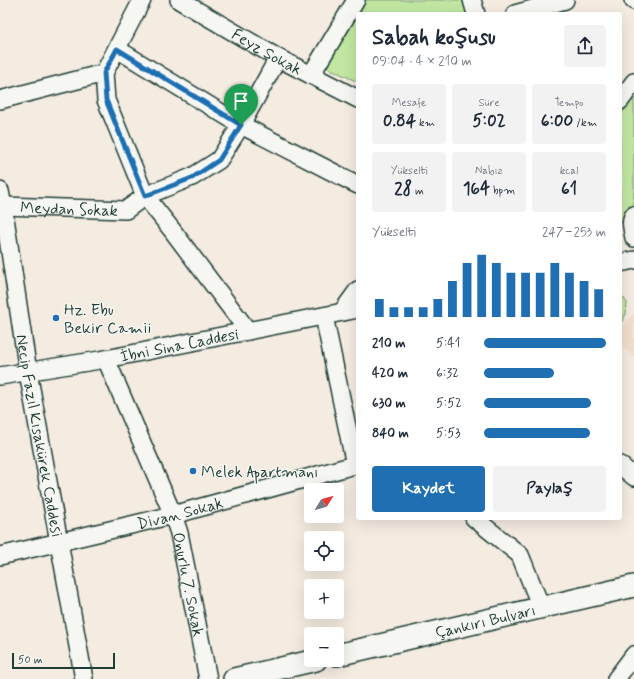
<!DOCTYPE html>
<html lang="tr">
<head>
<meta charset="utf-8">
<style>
	body { margin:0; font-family:Mynerve,sans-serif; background:#f2f2f3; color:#1f2937; height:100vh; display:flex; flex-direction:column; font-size:15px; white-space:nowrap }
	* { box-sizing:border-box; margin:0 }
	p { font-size:13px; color:#747a83 }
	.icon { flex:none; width:22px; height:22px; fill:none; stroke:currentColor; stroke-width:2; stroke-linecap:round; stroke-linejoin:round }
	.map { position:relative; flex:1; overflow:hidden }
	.side { position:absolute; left:356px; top:12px; width:266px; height:508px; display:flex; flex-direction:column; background:#fff; border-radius:4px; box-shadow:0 4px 16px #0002 }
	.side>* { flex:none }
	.needle { width:26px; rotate:53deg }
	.tools { position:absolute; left:304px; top:483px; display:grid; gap:8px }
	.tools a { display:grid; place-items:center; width:40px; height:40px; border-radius:4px; background:#fff; box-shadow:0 4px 16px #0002; font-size:20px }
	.scale { position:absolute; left:12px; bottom:10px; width:103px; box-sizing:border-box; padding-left:4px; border:2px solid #1f3d34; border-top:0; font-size:11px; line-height:14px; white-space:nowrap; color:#1f3d34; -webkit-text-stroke:3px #f6f6f2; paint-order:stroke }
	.pin { position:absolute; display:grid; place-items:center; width:34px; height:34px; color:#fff; margin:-41px -17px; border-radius:50% 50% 50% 0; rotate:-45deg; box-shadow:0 0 4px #0007 }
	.pin .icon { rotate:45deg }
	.round { display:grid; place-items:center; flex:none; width:42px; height:42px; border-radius:4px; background:#f2f2f3 }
	.head { display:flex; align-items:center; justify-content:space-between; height:68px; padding:0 16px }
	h1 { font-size:22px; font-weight:700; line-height:30px }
	.stats { display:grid; grid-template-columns:repeat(3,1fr); gap:6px; height:68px; padding:4px 16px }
	.stats div { display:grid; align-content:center; border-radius:4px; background:#f2f2f3; text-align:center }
	.stats b { font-size:17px; font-weight:700 }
	.stats small { font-size:11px; font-weight:400 }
	.stats p { font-size:11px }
	.chart { height:112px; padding:8px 16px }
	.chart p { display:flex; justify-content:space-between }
	.chart svg { width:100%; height:72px; margin-top:4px; stroke:#1f6fb2; stroke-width:6 }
	.primary-button { display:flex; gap:8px; margin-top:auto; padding:8px 16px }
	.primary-button a { flex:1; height:46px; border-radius:4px; background:#1f6fb2; color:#fff; font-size:16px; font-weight:700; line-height:46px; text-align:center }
	.primary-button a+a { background:#f2f2f3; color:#1f2937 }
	ul { padding:0 16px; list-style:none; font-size:13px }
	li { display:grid; grid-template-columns:64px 48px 1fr; align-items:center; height:30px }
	li i { height:10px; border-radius:5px; background:#1f6fb2 }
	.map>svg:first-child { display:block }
</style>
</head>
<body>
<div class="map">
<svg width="634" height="679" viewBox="0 0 634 679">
	<rect width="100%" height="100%" fill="#f4ebe1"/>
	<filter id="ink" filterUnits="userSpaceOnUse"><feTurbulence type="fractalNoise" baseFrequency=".025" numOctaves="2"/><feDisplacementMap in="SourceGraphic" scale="8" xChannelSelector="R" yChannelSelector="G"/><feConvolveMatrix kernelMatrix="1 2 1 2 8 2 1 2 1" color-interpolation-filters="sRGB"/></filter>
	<g filter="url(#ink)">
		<path fill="#f2decc" d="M 634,313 L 634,357 L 620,345 L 620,329 Z"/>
		<path fill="#c1e7a2" stroke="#70926b" d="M 365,0 L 463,0 L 467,14 L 358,14 L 358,82 L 326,67 Z
			M 634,96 L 634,205 L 620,224 L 620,115 Z
			M 620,293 L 627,303 L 626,314 L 620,325 Z"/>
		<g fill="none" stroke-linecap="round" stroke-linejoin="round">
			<g stroke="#1f3d34" stroke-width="20">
				<g id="minor">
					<path id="s1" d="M 179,0 L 278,58 L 358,99"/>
					<path d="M 472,0 L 476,14"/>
					<path d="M 633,0 L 634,1"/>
					<path d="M 515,14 L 565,0"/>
					<path d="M 117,49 L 241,125 L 358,185"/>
					<path d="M 104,73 L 106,100 L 145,196 L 172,230 L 248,331"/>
					<path d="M 311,75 L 356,0"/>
					<path d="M 0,100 L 104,73 L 142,0"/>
					<path d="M 620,101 L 634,82"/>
					<path id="s2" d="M 0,191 L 5,218 L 28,372 L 84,679"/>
					<path id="s3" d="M 3,206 L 126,210 L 145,196 L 192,177 L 219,160 L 241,125 L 278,58"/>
					<path d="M 634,215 C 629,221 633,231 634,238"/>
					<path d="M 620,263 L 634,260"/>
					<path d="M 342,312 L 358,290"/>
					<path d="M 324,316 L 355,465"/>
					<path id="s4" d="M 106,359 L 173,515 L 179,533 L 208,679"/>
					<path id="s5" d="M 0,376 L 106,359 L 358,309"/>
					<path d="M 620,465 L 634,477"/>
					<path d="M 474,518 L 520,555 L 541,607"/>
					<path id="s6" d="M 0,556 L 173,515 L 358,464"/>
					<path d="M 616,679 L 634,655"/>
				</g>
			</g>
			<g stroke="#1f3d34" stroke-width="24">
				<g id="major">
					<path id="s7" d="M 337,655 L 634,586"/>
					<path d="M 234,679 L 316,660"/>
				</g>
			</g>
			<use href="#minor" stroke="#f6f6f2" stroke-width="17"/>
			<use href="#major" stroke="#f6f6f2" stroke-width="21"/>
		</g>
	</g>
	<g fill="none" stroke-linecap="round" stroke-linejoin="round" filter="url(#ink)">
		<g stroke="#fff" stroke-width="8">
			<path id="route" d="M 117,49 L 241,125 L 219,160 L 192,178 L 145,196 L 106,100 L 104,73 Z"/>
		</g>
		<use href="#route" stroke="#1f6fb2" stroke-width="5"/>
	</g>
	<g fill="#1f6fb2" stroke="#f6f6f2" stroke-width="1.5">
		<circle cx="56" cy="318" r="4"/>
		<circle cx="193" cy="471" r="4"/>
	</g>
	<g text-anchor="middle" stroke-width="3" stroke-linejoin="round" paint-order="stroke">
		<g font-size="16" fill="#1f3d34" stroke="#f6f6f2">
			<text dy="6" stroke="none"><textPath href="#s1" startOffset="102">Feyz Sokak</textPath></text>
			<text dy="6" stroke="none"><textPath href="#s3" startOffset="66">Meydan Sokak</textPath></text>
			<text dy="6" stroke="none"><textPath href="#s5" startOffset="182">İbni Sina Caddesi</textPath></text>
			<text dy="6" stroke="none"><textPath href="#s2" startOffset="248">Necip Fazıl Kısakürek Caddesi</textPath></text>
			<text dy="6" stroke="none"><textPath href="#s6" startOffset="185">Divan Sokak</textPath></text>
			<text dy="6" stroke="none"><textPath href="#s4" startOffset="241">Onurlu 7. Sokak</textPath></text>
			<text dy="6" stroke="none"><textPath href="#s7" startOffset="152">Çankırı Bulvarı</textPath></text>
		</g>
		<g font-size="16" fill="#1f3d34" stroke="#f6f6f2" text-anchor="start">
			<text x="64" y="315">Hz. Ebu<tspan x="64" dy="18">Bekir Camii</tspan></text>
			<text x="201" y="477">Melek Apartmanı</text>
		</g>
	</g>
</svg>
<div class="tools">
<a><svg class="needle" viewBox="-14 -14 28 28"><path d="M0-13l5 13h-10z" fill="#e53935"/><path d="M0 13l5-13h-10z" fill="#747a83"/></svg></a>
<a><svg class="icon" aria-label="locate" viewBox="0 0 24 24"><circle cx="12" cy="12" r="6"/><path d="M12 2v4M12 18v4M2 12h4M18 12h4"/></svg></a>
<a>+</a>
<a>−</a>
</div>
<div class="scale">50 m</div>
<div class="pin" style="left:241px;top:125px;background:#1e9e55"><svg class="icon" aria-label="arrive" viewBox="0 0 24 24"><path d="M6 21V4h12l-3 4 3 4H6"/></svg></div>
<section class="side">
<div class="head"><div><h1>Sabah koşusu</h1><p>09:04 · 4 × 210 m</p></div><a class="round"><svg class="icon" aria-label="share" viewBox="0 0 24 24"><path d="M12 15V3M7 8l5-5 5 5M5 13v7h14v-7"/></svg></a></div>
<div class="stats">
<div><p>Mesafe</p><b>0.84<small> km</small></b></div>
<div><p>Süre</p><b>5:02</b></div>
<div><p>Tempo</p><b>6:00<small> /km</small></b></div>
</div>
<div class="stats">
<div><p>Yükselti</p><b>28<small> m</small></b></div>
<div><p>Nabız</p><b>164<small> bpm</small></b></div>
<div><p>kcal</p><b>61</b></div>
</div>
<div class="chart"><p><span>Yükselti</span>247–253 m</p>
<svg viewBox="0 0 160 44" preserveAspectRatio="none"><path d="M5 44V33M15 44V38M25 44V38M35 44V38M45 44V33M55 44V22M65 44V11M75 44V6M85 44V11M95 44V17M105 44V17M115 44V17M125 44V11M135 44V17M145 44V22M155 44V27"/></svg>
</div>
<ul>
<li><b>210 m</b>5:41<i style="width:100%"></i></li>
<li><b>420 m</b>6:32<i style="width:57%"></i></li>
<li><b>630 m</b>5:52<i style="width:88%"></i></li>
<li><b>840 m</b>5:53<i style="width:87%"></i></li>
</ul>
<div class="primary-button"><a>Kaydet</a><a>Paylaş</a></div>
</section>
</div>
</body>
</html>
